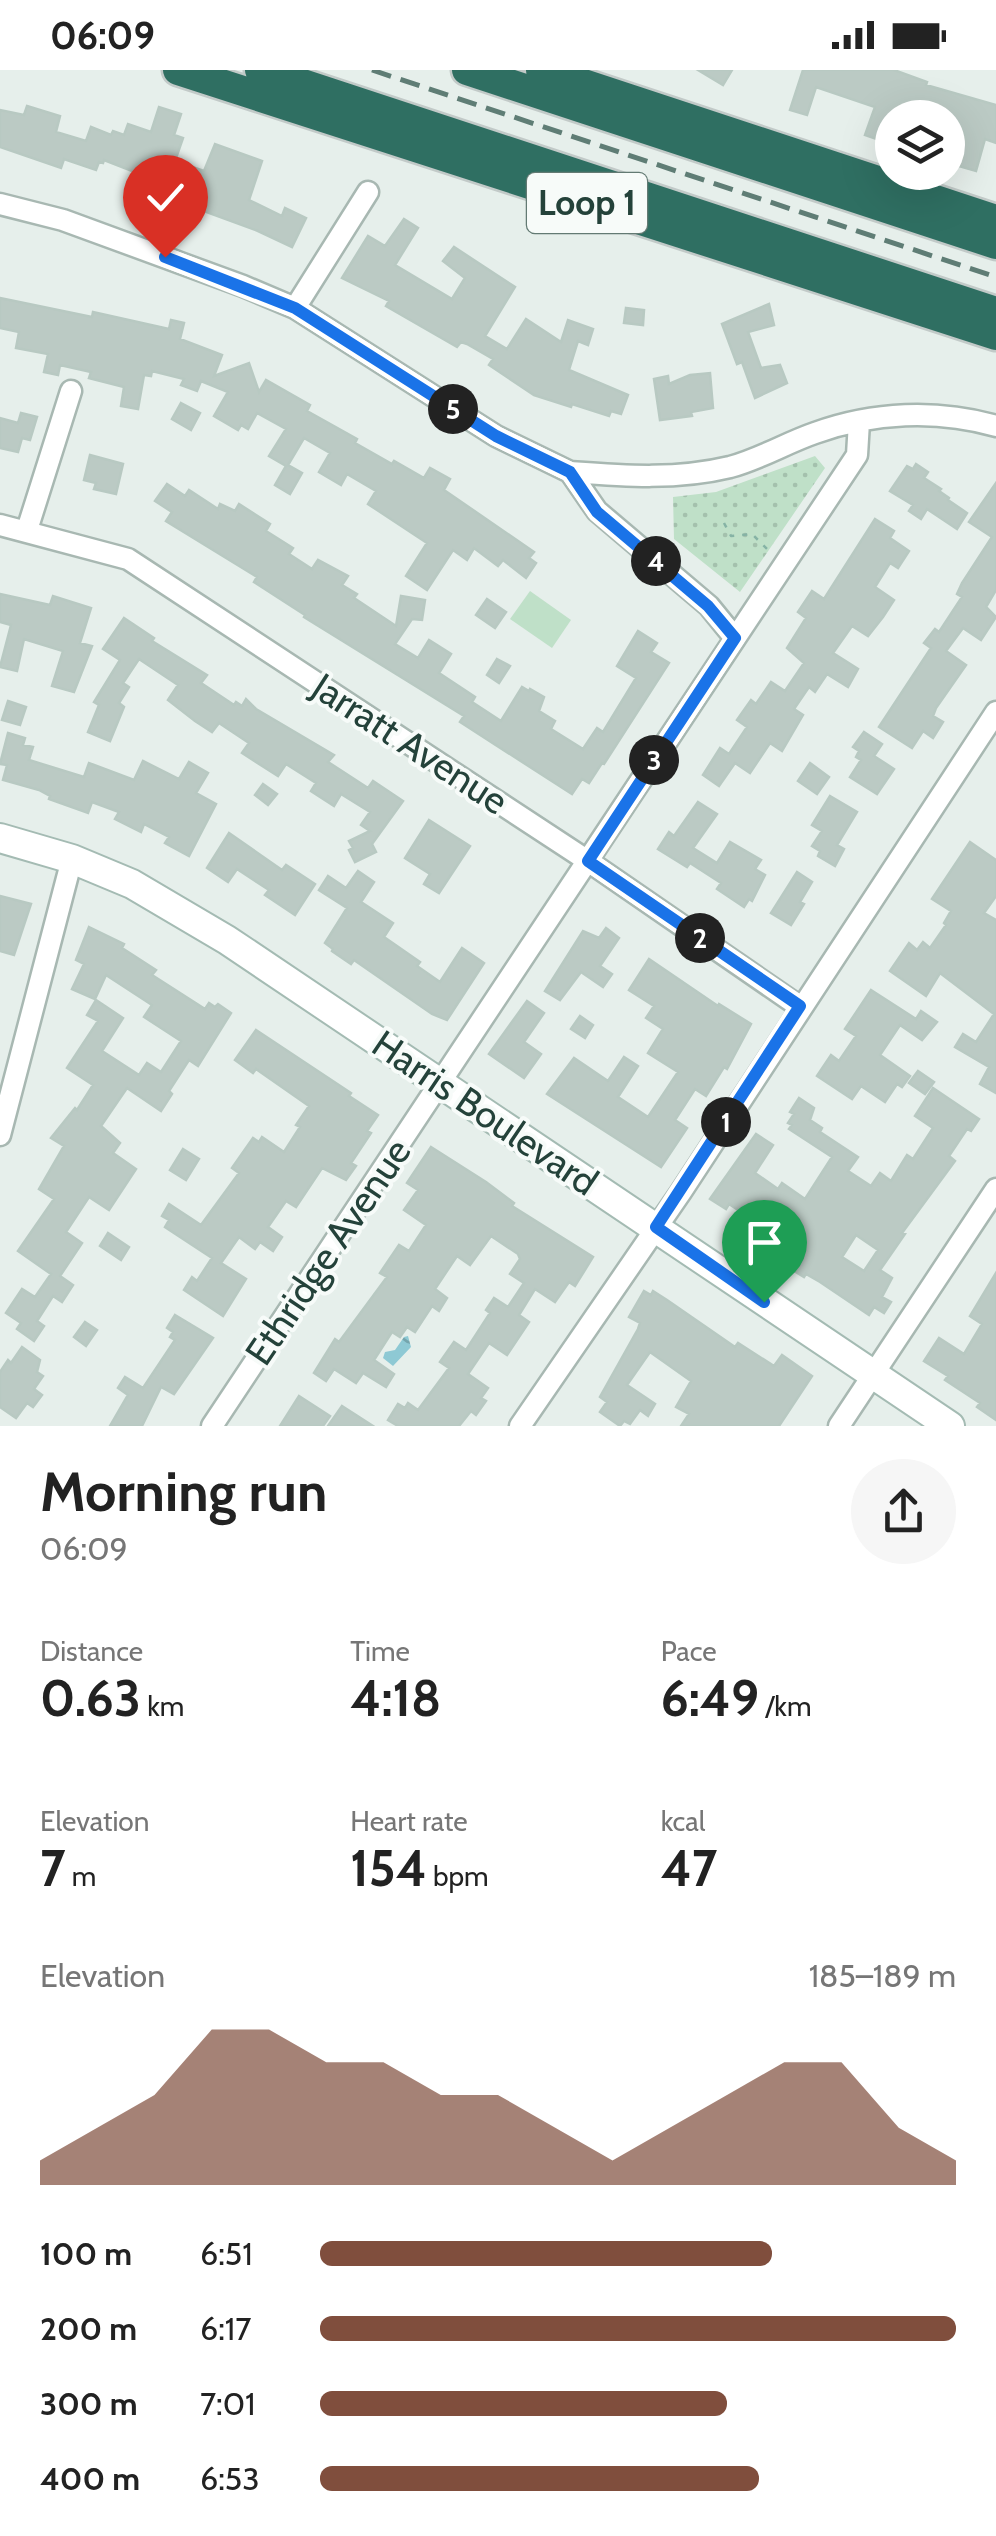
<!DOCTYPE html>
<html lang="en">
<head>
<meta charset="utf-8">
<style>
	body { margin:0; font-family:Cabin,sans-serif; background:#f6f6f6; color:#222; height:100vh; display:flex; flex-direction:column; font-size:38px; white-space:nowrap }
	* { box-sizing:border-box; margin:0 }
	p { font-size:32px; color:#767676 }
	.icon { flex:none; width:55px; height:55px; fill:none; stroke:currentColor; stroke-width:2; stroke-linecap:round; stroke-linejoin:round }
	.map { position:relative; height:1356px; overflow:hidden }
	.sheet { display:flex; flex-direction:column; background:#fff; flex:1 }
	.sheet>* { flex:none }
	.tools { position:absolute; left:875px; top:30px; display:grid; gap:20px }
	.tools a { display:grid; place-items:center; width:90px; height:90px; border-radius:50%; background:#fff; box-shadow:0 10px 40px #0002; font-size:50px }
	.pin { position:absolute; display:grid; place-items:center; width:85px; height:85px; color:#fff; margin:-102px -42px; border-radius:50% 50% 50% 0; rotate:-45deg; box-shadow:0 0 10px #0007 }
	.pin .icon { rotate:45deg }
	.km { position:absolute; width:50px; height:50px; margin:-25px; border-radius:50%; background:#222; color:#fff; font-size:28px; line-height:50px; text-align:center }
	.round { display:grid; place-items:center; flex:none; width:105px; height:105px; border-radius:52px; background:#f6f6f6 }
	.overview { display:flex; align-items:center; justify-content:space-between; height:170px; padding:0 40px }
	h1 { font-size:55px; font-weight:700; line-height:75px }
	.metrics { display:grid; grid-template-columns:repeat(3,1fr); gap:15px; height:170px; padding:10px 40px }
	.metrics div { display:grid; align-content:center }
	.metrics b { font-size:50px; font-weight:700 }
	.metrics small { font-size:28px; font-weight:400 }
	.metrics p { font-size:28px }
	.chart { height:280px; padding:20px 40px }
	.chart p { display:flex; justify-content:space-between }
	.chart svg { width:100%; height:180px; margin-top:10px; fill:#804e3d; opacity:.7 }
	ul { padding:0 40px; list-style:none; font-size:32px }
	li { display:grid; grid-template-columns:160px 120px 1fr; align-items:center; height:75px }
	li i { height:25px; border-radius:12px; background:#804e3d }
	.status { display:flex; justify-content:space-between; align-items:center; height:70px; padding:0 50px; background:#fff; direction:ltr }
	.status svg { height:28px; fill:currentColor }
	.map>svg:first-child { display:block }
</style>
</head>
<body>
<div class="status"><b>06:09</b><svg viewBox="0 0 49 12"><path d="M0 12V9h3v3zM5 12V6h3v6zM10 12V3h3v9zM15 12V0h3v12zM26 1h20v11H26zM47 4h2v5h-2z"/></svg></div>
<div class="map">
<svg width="996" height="1356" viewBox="0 0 996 1356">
	<defs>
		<pattern id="grass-dots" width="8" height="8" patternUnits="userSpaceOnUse" patternTransform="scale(2.5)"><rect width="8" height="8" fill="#bfe0c8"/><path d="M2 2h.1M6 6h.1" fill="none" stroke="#a4c1ad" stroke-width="1.8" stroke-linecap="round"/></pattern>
		<pattern id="water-ripples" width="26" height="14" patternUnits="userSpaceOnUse" patternTransform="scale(2.5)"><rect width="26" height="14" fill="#8ec9d4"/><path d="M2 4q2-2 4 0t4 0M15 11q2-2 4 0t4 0" fill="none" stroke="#74a5ad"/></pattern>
	</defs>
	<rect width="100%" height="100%" fill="#e6efeb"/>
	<path fill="url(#grass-dots)" d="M 815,386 L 825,398 L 740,522 L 674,469 L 673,427 L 716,422 Z"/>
	<path fill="#bfe0c8" d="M 530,521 L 571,550 L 552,578 L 510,549 Z"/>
	<path fill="url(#water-ripples)" d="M 408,1266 L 411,1277 L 393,1296 L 383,1288 L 385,1282 L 395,1280 L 404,1267 Z"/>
	<path fill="#bbcac4" stroke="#b8c9c2" stroke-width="2.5" fill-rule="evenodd" d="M 698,0 L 732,0 L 723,15 Z
		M 803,0 L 894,0 L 927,12 L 926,15 L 996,35 L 996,73 L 985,69 L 976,101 L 948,93 L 956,61 L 948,59 L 948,48 L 892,48 L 892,69 L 887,67 L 885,72 L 865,65 L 875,37 L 816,17 L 807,45 L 790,40 Z
		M 27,36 L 60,46 L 56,62 L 86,71 L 91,57 L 111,65 L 113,61 L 124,65 L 128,54 L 151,62 L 159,37 L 181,44 L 174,65 L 183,68 L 175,91 L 204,101 L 215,74 L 262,91 L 249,130 L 282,146 L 285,138 L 306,148 L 292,177 L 258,161 L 168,128 L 169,123 L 161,120 L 163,113 L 104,90 L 103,93 L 99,92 L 96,100 L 64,89 L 61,98 L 0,77 L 0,40 L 24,45 Z
		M 404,149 L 418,158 L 395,195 L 452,229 L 465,208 L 443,191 L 454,177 L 515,217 L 485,266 L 507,279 L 526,249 L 561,272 L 568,250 L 593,259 L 588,275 L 578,271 L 569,300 L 628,325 L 621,344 L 611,341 L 609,346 L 572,334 L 571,337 L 534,325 L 489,295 L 493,289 L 467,274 L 461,272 L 457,277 L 386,236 L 389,231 L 342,208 L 368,166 L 385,176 Z
		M 0,228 L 92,247 L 93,242 L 169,259 L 171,250 L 184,253 L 180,269 L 222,285 L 214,306 L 249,293 L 259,322 L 266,310 L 310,335 L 307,341 L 357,369 L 355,373 L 392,394 L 394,391 L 424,408 L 430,398 L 450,409 L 444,420 L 534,482 L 529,488 L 536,493 L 526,508 L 503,490 L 498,496 L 474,478 L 467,490 L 453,480 L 427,520 L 406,506 L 427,473 L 368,434 L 376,421 L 347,404 L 341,415 L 319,402 L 330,383 L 304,368 L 288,395 L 302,403 L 290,424 L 275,415 L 286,396 L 269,386 L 286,359 L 257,343 L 248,359 L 241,355 L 238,360 L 214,346 L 228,322 L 201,311 L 197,321 L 181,315 L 184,309 L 152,301 L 151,306 L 144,305 L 138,339 L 121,336 L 124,317 L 89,308 L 91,302 L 60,295 L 58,305 L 44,302 L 48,284 L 16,278 L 19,262 L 0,258 Z
		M 769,234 L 774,255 L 748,262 L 761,298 L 780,295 L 787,313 L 755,328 L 742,292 L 737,294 L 722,254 Z
		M 626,238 L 644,240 L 643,255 L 624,253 Z
		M 710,303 L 713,338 L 691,342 L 692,346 L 660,350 L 654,309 L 668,306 L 669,314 L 690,305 Z
		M 181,333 L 200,343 L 191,360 L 172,349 Z
		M 21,343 L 37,347 L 30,370 L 22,368 L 18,382 L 0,378 L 0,348 L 18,353 Z
		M 90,385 L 123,394 L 116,424 L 94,419 L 96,413 L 84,410 Z
		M 916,394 L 928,402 L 924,408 L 941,419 L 939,421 L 949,428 L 948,430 L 967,443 L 957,459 L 927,439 L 921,449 L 909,441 L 913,435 L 890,421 L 907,396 L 913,399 Z
		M 996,413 L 996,520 L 986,537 L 996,547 L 981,570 L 963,558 L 946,581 L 966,595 L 936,638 L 933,646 L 943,652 L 933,668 L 923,661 L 912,678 L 879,657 L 931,578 L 924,573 L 935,559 L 939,562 L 962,527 L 957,524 L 962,513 L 992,467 L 969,452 Z
		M 167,414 L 185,426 L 189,420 L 218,439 L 220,434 L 235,441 L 239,434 L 270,454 L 266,461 L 293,478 L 289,484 L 312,499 L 318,490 L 348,506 L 342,515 L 357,524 L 354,528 L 396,556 L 401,526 L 425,530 L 422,550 L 412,549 L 395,574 L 418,588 L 429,570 L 451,584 L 439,603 L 475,627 L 472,632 L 501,651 L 522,617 L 529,621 L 530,619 L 544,627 L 539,641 L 555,651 L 551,659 L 583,679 L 597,658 L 603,662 L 636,608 L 617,596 L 638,561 L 657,573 L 651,582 L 669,593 L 604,694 L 602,693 L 589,713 L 582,709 L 572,724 L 460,652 L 464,646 L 304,547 L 305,545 L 254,512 L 257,507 L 166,451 L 172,442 L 155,431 Z
		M 875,449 L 894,461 L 890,468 L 909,481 L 898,498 L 890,493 L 875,517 L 894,530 L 883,547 L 868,566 L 852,556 L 833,583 L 858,599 L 848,617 L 827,604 L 815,622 L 809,617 L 794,639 L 803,645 L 782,681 L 770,673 L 750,703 L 735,693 L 719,716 L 703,705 L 720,678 L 729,684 L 747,657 L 737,650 L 751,630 L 756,634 L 771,612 L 785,621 L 804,593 L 787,578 L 806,548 L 798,542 L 812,521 L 824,529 Z
		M 0,524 L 50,535 L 53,526 L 91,538 L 80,573 L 92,576 L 74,622 L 52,616 L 63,581 L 24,569 L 17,601 L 0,597 L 11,555 L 0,552 Z
		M 487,529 L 506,542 L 495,558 L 476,545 Z
		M 124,548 L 154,568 L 152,571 L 207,605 L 201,613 L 234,635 L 236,632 L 242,636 L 246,629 L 256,639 L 334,685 L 328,692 L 368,718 L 373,711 L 403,731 L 372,774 L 376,782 L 355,792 L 349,780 L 353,778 L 349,771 L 370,761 L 361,755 L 370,742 L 341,724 L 334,736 L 311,721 L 316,713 L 286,694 L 278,706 L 242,683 L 249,673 L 219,653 L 212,662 L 195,651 L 168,630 L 178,615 L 139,589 L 123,613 L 129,617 L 119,633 L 124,637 L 110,671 L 88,662 L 99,635 L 94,632 L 120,590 L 103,579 Z
		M 497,589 L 510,596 L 499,613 L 487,605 Z
		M 8,631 L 26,637 L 20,655 L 2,650 Z
		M 864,662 L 882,674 L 874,686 L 894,699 L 877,724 L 850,707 L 861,690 L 856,687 L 859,681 L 853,677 Z
		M 8,663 L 25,668 L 23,675 L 33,677 L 29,690 L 84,707 L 89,693 L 134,710 L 143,691 L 179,709 L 189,692 L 208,703 L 196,723 L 216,734 L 189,786 L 165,773 L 169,767 L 144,754 L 141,762 L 115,749 L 119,742 L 92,732 L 88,743 L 49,729 L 50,726 L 39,720 L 3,710 L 7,695 L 0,694 Z
		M 810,693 L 829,707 L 817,724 L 798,711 Z
		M 263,714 L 277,724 L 268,735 L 255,725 Z
		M 830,726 L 857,742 L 837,775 L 844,779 L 835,796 L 818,786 L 820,781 L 812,776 L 822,761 L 812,755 Z
		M 698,732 L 717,744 L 693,778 L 717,793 L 730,772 L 761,790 L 755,799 L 765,805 L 752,831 L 749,829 L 744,837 L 717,819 L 721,813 L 690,793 L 687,797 L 658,779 L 669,762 L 674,766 Z
		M 429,750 L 470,776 L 439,823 L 424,814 L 430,804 L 405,788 Z
		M 229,763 L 282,800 L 286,795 L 315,814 L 295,845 L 265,825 L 269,820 L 237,799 L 228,812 L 207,798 Z
		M 970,772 L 996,790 L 996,826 L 984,843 L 996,850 L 996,1023 L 980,1014 L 989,997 L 955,977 L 963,964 L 976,972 L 994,944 L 940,903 L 926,926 L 890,901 L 909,873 L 917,880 L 923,872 L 930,878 L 946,855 L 944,853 L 951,841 L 932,829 Z
		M 358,801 L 374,812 L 361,832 L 393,853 L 384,867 L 420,892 L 417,896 L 440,912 L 462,878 L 484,893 L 447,950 L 432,944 L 354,890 L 351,894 L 332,881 L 333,879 L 325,873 L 347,838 L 319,820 L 328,806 L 346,818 Z
		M 797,802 L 812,812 L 800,832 L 804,834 L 791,855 L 771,843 Z
		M 0,826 L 31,834 L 14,885 L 0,881 Z
		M 89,857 L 124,874 L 122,878 L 156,900 L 152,905 L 205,939 L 209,933 L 215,937 L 218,934 L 231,943 L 198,996 L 189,990 L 169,1021 L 172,1024 L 161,1041 L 127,1018 L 101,1056 L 120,1073 L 113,1083 L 136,1099 L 109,1140 L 89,1127 L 66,1162 L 82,1173 L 60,1206 L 73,1215 L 62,1232 L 53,1226 L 37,1251 L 44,1256 L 34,1271 L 17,1259 L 21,1253 L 6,1243 L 22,1219 L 35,1227 L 51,1204 L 18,1181 L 54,1129 L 39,1119 L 64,1076 L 51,1068 L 75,1038 L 77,1040 L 93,1015 L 67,998 L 98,951 L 87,945 L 96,930 L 123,948 L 102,981 L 139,1005 L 147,993 L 161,1002 L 181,971 L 144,947 L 152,935 L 106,905 L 95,929 L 72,919 L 84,894 L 76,890 Z
		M 606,858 L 619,868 L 600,896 L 612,904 L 603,917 L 581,902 L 560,930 L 545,921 L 583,861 L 599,868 Z
		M 649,889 L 718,936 L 719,934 L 751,954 L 727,999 L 724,997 L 706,1026 L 695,1019 L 675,1050 L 687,1058 L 661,1097 L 547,1024 L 574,988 L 608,1011 L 624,987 L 638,996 L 618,1027 L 648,1047 L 678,1002 L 648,983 L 663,959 L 646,948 L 654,936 L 629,920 Z
		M 871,920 L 916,949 L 921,941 L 937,952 L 922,970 L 900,955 L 880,985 L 910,1006 L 902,1017 L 897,1014 L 885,1032 L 861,1016 L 852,1029 L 817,1006 L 831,985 L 839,991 L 856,966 L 845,959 Z
		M 527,931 L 544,943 L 524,972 L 541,984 L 524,1008 L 489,984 Z
		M 580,946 L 593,955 L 585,968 L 571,959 Z
		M 256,960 L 351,1023 L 349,1026 L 378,1045 L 367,1061 L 371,1063 L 351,1093 L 356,1096 L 346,1110 L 322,1098 L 296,1137 L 286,1131 L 268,1157 L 282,1167 L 273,1181 L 260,1172 L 255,1179 L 239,1167 L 221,1193 L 246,1209 L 223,1246 L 184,1220 L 192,1207 L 197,1211 L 212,1188 L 165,1157 L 169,1150 L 162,1146 L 169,1134 L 201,1155 L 239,1103 L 232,1098 L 253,1068 L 259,1072 L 262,1067 L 284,1082 L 300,1057 L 296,1055 L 309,1036 L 256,999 L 253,1003 L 235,990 Z
		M 918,1001 L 934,1012 L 925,1024 L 909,1013 Z
		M 933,1018 L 979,1049 L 971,1061 L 967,1059 L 949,1086 L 955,1091 L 902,1163 L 905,1164 L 880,1200 L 892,1208 L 882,1227 L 891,1232 L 884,1243 L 874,1237 L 869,1245 L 820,1212 L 806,1204 L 804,1207 L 786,1196 L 793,1185 L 752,1158 L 756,1152 L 729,1134 L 726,1139 L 710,1129 L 756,1064 L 773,1075 L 755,1103 L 778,1119 L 782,1113 L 805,1129 L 832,1087 L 789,1059 L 792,1055 L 788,1053 L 794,1044 L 790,1042 L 799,1028 L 814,1038 L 810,1050 L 822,1058 L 820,1062 L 858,1087 L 848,1101 L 871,1116 L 880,1103 L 891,1111 L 907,1085 L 913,1089 L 933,1058 L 915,1046 ZM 856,1165 L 878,1180 L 864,1201 L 842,1187 Z
		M 431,1077 L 486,1112 L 514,1133 L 512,1136 L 593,1187 L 575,1216 L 569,1212 L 555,1232 L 535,1219 L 519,1245 L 529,1252 L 507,1285 L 489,1273 L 468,1304 L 488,1318 L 481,1328 L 486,1331 L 476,1345 L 471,1341 L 459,1356 L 398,1356 L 388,1350 L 398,1334 L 405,1338 L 408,1333 L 418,1340 L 449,1298 L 440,1292 L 454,1272 L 466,1280 L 490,1243 L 486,1240 L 494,1228 L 508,1237 L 524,1213 L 510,1204 L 520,1189 L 518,1184 L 491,1166 L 470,1195 L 457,1186 L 435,1219 L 447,1228 L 439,1241 L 432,1236 L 415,1262 L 407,1257 L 400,1267 L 392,1262 L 374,1290 L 394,1304 L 386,1317 L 363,1303 L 356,1313 L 334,1299 L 326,1311 L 314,1303 L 335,1269 L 339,1272 L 387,1207 L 380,1203 L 399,1175 L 409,1181 L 426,1155 L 404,1140 L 418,1120 L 407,1113 Z
		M 183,1079 L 199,1089 L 186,1110 L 170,1100 Z
		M 108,1163 L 129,1177 L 121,1190 L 100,1176 Z
		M 996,1203 L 996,1350 L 977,1337 L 980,1333 L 945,1310 L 948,1306 L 924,1291 L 939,1268 L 964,1284 L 982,1254 L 970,1246 Z
		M 644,1221 L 651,1225 L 653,1221 L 667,1230 L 735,1277 L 738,1273 L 774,1296 L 782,1285 L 812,1306 L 779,1356 L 681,1356 L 689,1344 L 676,1337 L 691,1311 L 650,1282 L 627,1315 L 655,1334 L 648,1346 L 640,1340 L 630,1354 L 624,1351 L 620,1356 L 600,1342 L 607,1332 L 600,1327 L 638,1259 L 640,1253 L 629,1247 Z
		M 175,1245 L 213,1268 L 174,1324 L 161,1317 L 142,1356 L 110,1356 L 128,1325 L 118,1318 L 125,1307 L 143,1318 L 175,1270 L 170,1267 L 173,1262 L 167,1258 Z
		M 85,1252 L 97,1260 L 86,1276 L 74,1267 Z
		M 22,1277 L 40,1290 L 37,1302 L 43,1306 L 34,1319 L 42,1325 L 33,1337 L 27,1333 L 16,1348 L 0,1337 L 0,1302 L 8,1290 L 11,1293 Z
		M 299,1326 L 330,1346 L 323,1356 L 280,1356 Z
		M 342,1336 L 373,1356 L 328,1356 Z"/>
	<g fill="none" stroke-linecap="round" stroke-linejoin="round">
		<g stroke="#a8b8b2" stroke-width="25">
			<path id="street" d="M 0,134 L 63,150 L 243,216 L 295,238 L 496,366 L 570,402 L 597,441 L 709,536 L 735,568
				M 295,238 L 368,122
				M 570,402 C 625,406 676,410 730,397 C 760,389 786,373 815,363 C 873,342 937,339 996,356
				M 0,455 L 128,489 L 588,791 L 800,937
				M 27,460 L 71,321
				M 0,1065 L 72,789
				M 212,1356 L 857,385 L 859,352
				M 520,1356 L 681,1122 L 996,642
				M 839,1356 L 996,1119"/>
		</g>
		<g stroke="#a4bbb3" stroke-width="32">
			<path id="secondary" d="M 0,768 L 72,789 L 132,814 L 227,870 L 950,1356"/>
		</g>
		<g stroke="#c2cac8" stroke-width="35">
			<path id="highway" d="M 178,0 L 996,265
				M 260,0 L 996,242
				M 467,0 L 996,174
				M 541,0 L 996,150"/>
		</g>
		<path stroke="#86b3a5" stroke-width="2.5" stroke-dasharray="5 8" stroke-linecap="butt" d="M 724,453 L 731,466 L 752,464 L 771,483"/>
		<use href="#street" stroke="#fff" stroke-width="20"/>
		<use href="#secondary" stroke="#fff" stroke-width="28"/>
		<use href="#highway" stroke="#2f6f62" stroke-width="30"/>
		<path stroke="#5f7d75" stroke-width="5" stroke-dasharray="20 10" stroke-linecap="butt" d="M 372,0 L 996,207"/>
	</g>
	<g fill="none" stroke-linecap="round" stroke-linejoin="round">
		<g stroke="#fff" stroke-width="20">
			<path id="route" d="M 165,187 L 295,238 L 496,366 L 570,402 L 597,442 L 708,536 L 735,568 L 588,791 L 800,936 L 656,1157 L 764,1232"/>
		</g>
		<use href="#route" stroke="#1a73e8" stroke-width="12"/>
	</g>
	<g text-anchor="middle" stroke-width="8" stroke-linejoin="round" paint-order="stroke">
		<rect fill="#f7fbf9" stroke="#637a73" stroke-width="2.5" x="527" y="103" width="120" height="60" rx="8"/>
		<g font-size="35" font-weight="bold" fill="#24423a">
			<text x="587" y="145">Loop 1</text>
		</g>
		<g font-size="38" fill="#24423a" stroke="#f7fbf9">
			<text transform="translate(410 674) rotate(33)" y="13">Jarratt Avenue</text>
			<text transform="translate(485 1043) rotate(34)" y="13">Harris Boulevard</text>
			<text transform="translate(328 1182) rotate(-56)" y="13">Ethridge Avenue</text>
		</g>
	</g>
</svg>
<div class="tools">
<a><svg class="icon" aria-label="layers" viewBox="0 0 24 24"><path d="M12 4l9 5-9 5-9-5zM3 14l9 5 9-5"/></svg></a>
</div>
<div class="pin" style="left:764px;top:1232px;background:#1e9e55"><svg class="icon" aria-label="arrive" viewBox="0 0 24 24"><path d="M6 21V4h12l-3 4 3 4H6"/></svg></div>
<div class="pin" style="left:165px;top:187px;background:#d93025"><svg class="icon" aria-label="check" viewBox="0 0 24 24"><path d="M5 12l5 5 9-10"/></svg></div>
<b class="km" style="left:726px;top:1052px">1</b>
<b class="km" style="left:700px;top:868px">2</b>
<b class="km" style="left:654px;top:690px">3</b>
<b class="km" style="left:656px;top:491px">4</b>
<b class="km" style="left:453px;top:339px">5</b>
</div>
<section class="sheet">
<div class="overview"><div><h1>Morning run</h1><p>06:09</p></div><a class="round"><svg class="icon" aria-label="share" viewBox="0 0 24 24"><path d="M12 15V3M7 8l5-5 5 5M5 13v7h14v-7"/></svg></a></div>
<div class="metrics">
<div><p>Distance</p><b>0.63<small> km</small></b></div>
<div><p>Time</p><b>4:18</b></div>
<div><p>Pace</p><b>6:49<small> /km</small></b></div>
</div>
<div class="metrics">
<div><p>Elevation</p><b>7<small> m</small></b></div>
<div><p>Heart rate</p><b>154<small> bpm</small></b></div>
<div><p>kcal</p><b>47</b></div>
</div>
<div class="chart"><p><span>Elevation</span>185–189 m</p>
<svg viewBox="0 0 160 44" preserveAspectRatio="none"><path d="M0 44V38L10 30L20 22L30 6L40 6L50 14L60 14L70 22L80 22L90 30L100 38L110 30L120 22L130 14L140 14L150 30L160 38V44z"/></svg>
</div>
<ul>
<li><b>100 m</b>6:51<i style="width:71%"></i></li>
<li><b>200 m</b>6:17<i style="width:100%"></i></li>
<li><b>300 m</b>7:01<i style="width:64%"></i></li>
<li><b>400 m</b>6:53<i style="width:69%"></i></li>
</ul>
</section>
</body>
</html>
